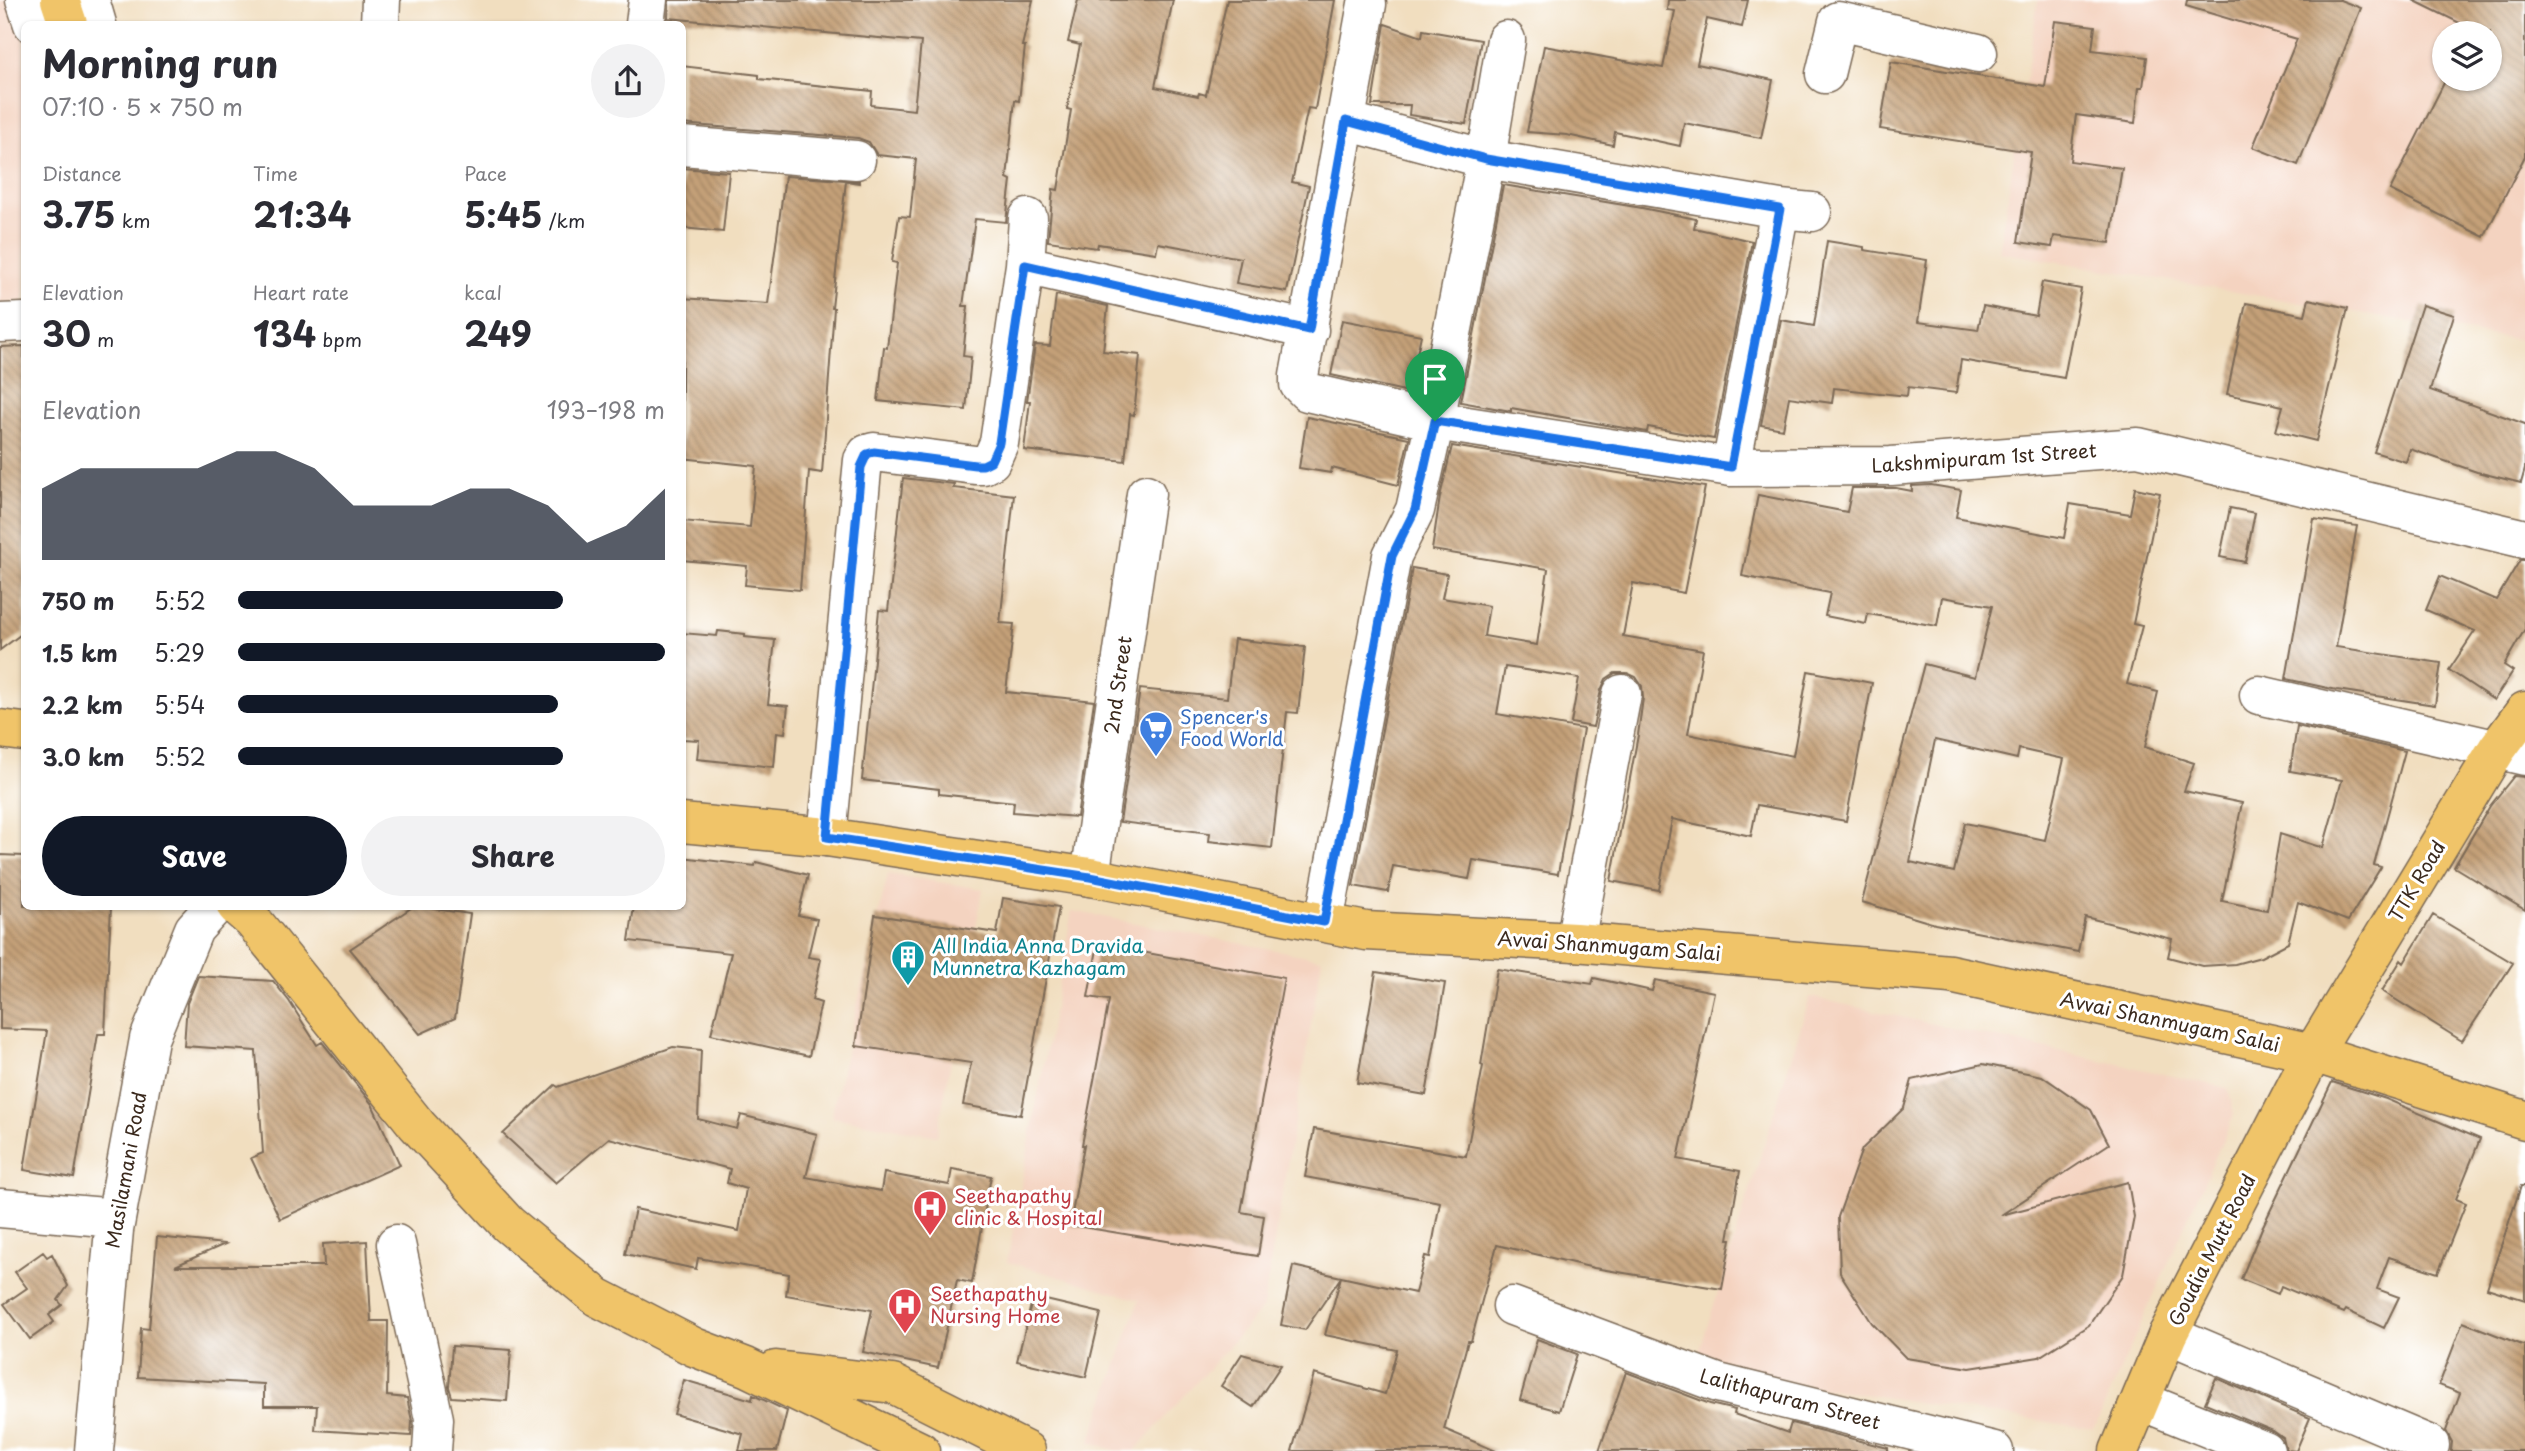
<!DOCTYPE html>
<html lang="en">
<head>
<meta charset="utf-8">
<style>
	body { margin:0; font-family:"Playpen Sans",sans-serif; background:#f2f2f3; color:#2b2b33; height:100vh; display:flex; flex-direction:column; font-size:26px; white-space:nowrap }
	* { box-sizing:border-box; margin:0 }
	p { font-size:23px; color:#7c7c81 }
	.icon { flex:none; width:38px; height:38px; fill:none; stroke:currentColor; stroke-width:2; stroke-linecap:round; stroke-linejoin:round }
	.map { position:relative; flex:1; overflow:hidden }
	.side { position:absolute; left:21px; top:21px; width:665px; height:889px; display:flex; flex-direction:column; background:#fff; border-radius:10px; box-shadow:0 2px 5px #0004 }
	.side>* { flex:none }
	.fabs { position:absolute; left:2432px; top:21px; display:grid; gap:14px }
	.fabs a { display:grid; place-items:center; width:70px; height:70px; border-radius:50%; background:#fff; box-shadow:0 2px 5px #0004; font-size:35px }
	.pin { position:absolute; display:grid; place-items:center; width:60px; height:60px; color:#fff; margin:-72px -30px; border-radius:50% 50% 50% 0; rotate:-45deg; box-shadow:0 0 7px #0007 }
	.pin .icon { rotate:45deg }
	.round { display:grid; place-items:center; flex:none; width:74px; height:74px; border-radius:37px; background:#f2f2f3 }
	.head { display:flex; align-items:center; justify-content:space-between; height:119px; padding:0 21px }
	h1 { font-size:38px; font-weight:700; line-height:52px }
	.metrics { display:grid; grid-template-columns:repeat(3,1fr); gap:10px; height:119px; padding:7px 21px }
	.metrics div { display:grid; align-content:center }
	.metrics b { font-size:35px; font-weight:700 }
	.metrics small { font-size:19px; font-weight:400 }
	.metrics p { font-size:19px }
	.chart { height:196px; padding:14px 21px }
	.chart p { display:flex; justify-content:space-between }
	.chart svg { width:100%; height:126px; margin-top:7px; fill:#111827; opacity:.7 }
	.primary-button { display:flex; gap:14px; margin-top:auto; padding:14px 21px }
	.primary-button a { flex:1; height:80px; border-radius:42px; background:#111827; color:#fff; font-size:28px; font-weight:700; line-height:80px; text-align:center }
	.primary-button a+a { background:#f2f2f3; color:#2b2b33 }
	ul { padding:0 21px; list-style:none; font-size:23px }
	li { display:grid; grid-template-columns:112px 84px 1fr; align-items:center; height:52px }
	li i { height:18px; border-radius:9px; background:#111827 }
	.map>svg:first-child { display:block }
</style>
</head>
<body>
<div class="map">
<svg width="2525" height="1451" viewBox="0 0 2525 1451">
	<defs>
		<pattern id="building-back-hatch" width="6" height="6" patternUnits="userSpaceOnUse" patternTransform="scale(1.75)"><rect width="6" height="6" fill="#c4a078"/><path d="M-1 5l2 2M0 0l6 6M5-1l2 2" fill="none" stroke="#a08362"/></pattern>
	</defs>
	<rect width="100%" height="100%" fill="#fff"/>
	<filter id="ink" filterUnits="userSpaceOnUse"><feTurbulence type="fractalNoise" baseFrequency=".0143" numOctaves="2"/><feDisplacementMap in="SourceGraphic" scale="14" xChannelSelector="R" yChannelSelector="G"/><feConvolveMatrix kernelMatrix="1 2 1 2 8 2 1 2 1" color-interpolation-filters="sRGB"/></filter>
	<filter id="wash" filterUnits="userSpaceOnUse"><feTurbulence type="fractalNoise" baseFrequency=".00686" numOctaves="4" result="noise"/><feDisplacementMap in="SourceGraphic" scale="28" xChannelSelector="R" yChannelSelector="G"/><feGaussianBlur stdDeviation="1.57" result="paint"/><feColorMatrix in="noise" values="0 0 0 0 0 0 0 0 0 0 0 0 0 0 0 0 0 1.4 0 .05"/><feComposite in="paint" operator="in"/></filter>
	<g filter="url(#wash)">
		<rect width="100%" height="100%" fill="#f1debf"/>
		<path fill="#f4d3c0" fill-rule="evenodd" d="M 0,0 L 14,0 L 24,28 L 24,301 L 0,303 Z
			M 2038,0 L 2525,0 L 2525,341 L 1999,252 ZM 2445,33 L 2490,33 L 2490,79 L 2445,79 Z
			M 888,874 L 983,889 L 937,1136 L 831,1117 Z
			M 1072,911 L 1322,959 L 1263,1308 L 1135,1451 L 1117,1451 L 1090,1442 L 1139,1300 L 1007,1262 Z
			M 1810,997 L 2228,1088 L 2234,1115 L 2094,1429 L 1797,1384 L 1699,1353 Z"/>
		<g id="blocks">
			<path fill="url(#building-back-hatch)" fill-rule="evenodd" d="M 669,0 L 1033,0 L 1022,46 L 1025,46 L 1019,101 L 1015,100 L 1007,178 L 1011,180 L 1006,222 L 975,219 L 963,306 L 968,306 L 963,356 L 971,357 L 966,410 L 878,401 L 884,347 L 887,348 L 897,263 L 892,262 L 899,216 L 910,217 L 916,159 L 877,155 L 869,142 L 858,138 L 682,124 L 682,66 L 759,75 L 759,79 L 872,91 L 871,105 L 914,110 L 921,42 L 668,18 Z
				M 1078,0 L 1173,0 L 1155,87 L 1198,96 L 1199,93 L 1206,95 L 1227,0 L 1335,0 L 1315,109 L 1308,108 L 1292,182 L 1309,186 L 1287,292 L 1236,283 L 1241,258 L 1158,243 L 1156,253 L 1098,244 L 1097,248 L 1048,241 L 1053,189 L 1058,190 L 1071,110 L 1067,109 L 1080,45 L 1068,42 Z
				M 1668,0 L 1748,0 L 1742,27 L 1707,19 L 1697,64 L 1773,80 L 1761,138 L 1684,123 L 1680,146 L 1615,132 L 1613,145 L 1567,135 L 1527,132 L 1544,46 L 1663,68 L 1675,11 L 1667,10 Z
				M 2187,0 L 2340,0 L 2361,8 L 2298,165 L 2253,147 L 2297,39 L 2186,6 Z
				M 2413,0 L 2525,0 L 2525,156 L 2484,237 L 2390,190 L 2446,79 L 2490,79 L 2490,33 L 2480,33 Z
				M 2055,21 L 2095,26 L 2092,50 L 2147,57 L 2143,87 L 2139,87 L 2135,123 L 2076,115 L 2070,161 L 2122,168 L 2110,243 L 2054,236 L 2052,247 L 2018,242 L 2031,152 L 1880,129 L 1891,62 L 2045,87 Z
				M 1385,24 L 1422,37 L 1423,30 L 1481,40 L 1466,124 L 1409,115 L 1410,105 L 1372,105 Z
				M 682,168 L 729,172 L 723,232 L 682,228 Z
				M 785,176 L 859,181 L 859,183 L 846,181 L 832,308 L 834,308 L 822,473 L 809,471 L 800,590 L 745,585 L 747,566 L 682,560 L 682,521 L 750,527 L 756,466 L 682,458 L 682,298 L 768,304 Z
				M 1503,185 L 1642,208 L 1696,219 L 1694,228 L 1752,241 L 1714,439 L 1648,427 L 1647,432 L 1511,408 L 1511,411 L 1461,402 Z
				M 1827,241 L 1864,247 L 1864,250 L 1927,260 L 1918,322 L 1978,330 L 1983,306 L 2036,316 L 2042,282 L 2081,289 L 2064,378 L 1961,360 L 1956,393 L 1908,387 L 1907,396 L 1834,388 L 1832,403 L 1789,397 L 1783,429 L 1761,425 L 1781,320 L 1814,326 Z
				M 1056,295 L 1108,306 L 1103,351 L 1140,355 L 1134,415 L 1130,414 L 1125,461 L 1024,450 L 1030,401 L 1027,401 L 1035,345 L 1050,346 Z
				M 2309,299 L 2348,308 L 2316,441 L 2276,431 L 2283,406 L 2227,394 L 2246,303 L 2305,315 Z
				M 2422,305 L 2454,315 L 2430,390 L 2525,424 L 2525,469 L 2521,483 L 2477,472 L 2410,449 L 2406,462 L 2374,452 Z
				M 1342,320 L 1421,335 L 1409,392 L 1331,375 Z
				M 24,346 L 24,632 L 0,650 L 0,347 Z
				M 1307,417 L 1409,438 L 1398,485 L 1332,468 L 1331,473 L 1299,468 Z
				M 1452,446 L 1705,487 L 1684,593 L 1633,583 L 1623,636 L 1703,650 L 1688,734 L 1793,756 L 1808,671 L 1872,683 L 1846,821 L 1757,805 L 1751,836 L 1672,819 L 1659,890 L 1611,881 L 1638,735 L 1643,698 L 1642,686 L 1636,677 L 1627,673 L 1615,673 L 1606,679 L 1601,690 L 1593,727 L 1571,723 L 1579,678 L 1505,667 L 1497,714 L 1583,729 L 1558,874 L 1473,860 L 1469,879 L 1393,866 L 1388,892 L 1353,886 L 1412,568 L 1447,574 L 1442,598 L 1489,606 L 1484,636 L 1537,645 L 1548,569 L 1432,550 L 1440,497 Z
				M 903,478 L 954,484 L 953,488 L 1014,495 L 1000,623 L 1014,624 L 1006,692 L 1094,701 L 1077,817 L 1013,812 L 1014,802 L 939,794 L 939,789 L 862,780 L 879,610 L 888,611 Z
				M 1931,485 L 1961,490 L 1956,517 L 2064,538 L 2070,504 L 2130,514 L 2135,488 L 2160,493 L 2133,624 L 2142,626 L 2127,684 L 2158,692 L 2145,747 L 2194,763 L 2184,791 L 2242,803 L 2222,901 L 2267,910 L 2280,834 L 2323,848 L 2342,780 L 2290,771 L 2297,726 L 2405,751 L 2374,865 L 2381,867 L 2348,921 L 2298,902 L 2288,943 L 2261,957 L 2235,964 L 2202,966 L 2168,957 L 2172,939 L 2085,917 L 2078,952 L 1935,924 L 1862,902 L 1924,664 L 1975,677 L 1992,606 L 1942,597 L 1937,626 L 1868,614 L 1866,624 L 1825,616 L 1830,593 L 1742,576 L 1758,495 L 1847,512 L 1852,488 L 1896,488 L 1912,491 L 1912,486 ZM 1935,740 L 2017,759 L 2019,749 L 2064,759 L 2045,840 L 1965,823 L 1954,872 L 1910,862 Z
				M 2230,508 L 2255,513 L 2245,562 L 2220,557 Z
				M 2314,519 L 2357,526 L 2336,647 L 2441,663 L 2435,705 L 2337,690 L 2286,679 Z
				M 2520,560 L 2525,560 L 2525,629 L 2504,665 L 2513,671 L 2494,700 L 2449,670 L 2475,631 L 2426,610 L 2440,576 L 2496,600 Z
				M 718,631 L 745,634 L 745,637 L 775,640 L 768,704 L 788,706 L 785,733 L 777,732 L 774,767 L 697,759 L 699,740 L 682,739 L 682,633 L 717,636 Z
				M 1234,639 L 1305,647 L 1298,713 L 1287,712 L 1272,848 L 1209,841 L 1210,833 L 1120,822 L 1140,689 L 1227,698 Z
				M 2514,776 L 2525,777 L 2525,910 L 2454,867 L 2490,806 Z
				M 0,855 L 24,856 L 24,906 L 111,906 L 105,1034 L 98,1034 L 74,1178 L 24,1170 L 47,1031 L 0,1029 Z
				M 682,857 L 755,866 L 756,862 L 808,875 L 798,915 L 817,919 L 808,957 L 821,959 L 812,1000 L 821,1003 L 809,1056 L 711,1034 L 731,953 L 629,941 L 634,906 L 682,906 Z
				M 1003,898 L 1059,907 L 1021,1115 L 963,1105 L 971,1063 L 856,1046 L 875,915 L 997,933 Z
				M 414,906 L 470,914 L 455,1018 L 420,1034 L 350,949 Z
				M 2433,915 L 2513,963 L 2462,1041 L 2382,991 L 2401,960 L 2404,963 Z
				M 1098,944 L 1284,978 L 1241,1212 L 1264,1216 L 1258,1256 L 1070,1225 L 1084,1145 L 1082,1145 L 1109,1000 L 1088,997 Z
				M 1497,969 L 1592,984 L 1594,978 L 1652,991 L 1655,980 L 1714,992 L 1678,1159 L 1740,1171 L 1728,1239 L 1731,1239 L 1722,1289 L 1594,1268 L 1497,1245 L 1471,1341 L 1468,1341 L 1444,1429 L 1496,1451 L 1292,1451 L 1314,1374 L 1385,1394 L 1397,1350 L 1325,1335 L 1341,1277 L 1415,1293 L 1425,1256 L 1430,1257 L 1440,1202 L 1305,1177 L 1314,1129 L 1466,1156 L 1483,1066 L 1481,1065 Z
				M 1376,972 L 1445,983 L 1426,1095 L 1357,1083 Z
				M 198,976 L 273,981 L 289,1001 L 317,1045 L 322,1042 L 372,1104 L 400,1165 L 280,1219 L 251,1158 L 263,1153 L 256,1051 L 184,1046 L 187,1003 Z
				M 673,1047 L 701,1050 L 698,1119 L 737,1129 L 741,1115 L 817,1134 L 806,1177 L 881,1191 L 884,1173 L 949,1185 L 952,1169 L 991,1176 L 972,1283 L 957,1280 L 938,1368 L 863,1352 L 872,1310 L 786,1295 L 789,1274 L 698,1258 L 696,1269 L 625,1254 L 635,1209 L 739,1231 L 746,1189 L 727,1183 L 730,1169 L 609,1138 L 556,1183 L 503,1134 L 555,1085 L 558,1087 Z
				M 1983,1064 L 2042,1076 L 2091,1110 L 2109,1144 L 2001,1215 L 2128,1182 L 2134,1217 L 2123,1275 L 2089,1325 L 2039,1357 L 1970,1368 L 1906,1358 L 1872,1323 L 1840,1273 L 1838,1217 L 1862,1149 L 1904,1108 L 1912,1080 Z
				M 2332,1082 L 2386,1099 L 2480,1139 L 2456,1199 L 2466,1203 L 2438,1273 L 2389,1257 L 2377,1289 L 2399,1297 L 2384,1328 L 2346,1310 L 2344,1313 L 2281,1286 L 2278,1294 L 2241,1279 L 2262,1228 Z
				M 2521,1186 L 2525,1186 L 2525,1300 L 2487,1288 Z
				M 157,1237 L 225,1244 L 175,1266 L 324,1266 L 323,1244 L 367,1241 L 371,1321 L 388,1321 L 387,1396 L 407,1398 L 412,1421 L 411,1436 L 315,1430 L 317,1406 L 264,1406 L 264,1384 L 138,1377 L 141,1328 L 149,1329 Z
				M 43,1252 L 47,1257 L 52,1254 L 68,1286 L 58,1300 L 62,1305 L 49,1315 L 54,1322 L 30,1339 L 4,1304 L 27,1288 L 15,1272 Z
				M 1293,1266 L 1341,1277 L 1305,1330 L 1281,1325 Z
				M 1033,1297 L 1101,1313 L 1086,1377 L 1017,1361 Z
				M 2463,1322 L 2525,1346 L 2525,1451 L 2451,1451 L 2452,1442 L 2446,1431 L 2460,1393 L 2439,1385 Z
				M 1537,1339 L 1577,1354 L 1559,1411 L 1520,1400 Z
				M 452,1346 L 511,1350 L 507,1401 L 452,1397 L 449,1387 Z
				M 1242,1354 L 1281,1365 L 1253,1407 L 1221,1386 Z
				M 1626,1372 L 1710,1404 L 1735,1410 L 1734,1414 L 1788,1433 L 1791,1423 L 1888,1448 L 1888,1451 L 1599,1451 Z
				M 2216,1378 L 2310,1418 L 2296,1451 L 2286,1450 L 2283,1438 L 2273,1431 L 2205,1403 Z
				M 684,1380 L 752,1400 L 753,1395 L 787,1411 L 777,1451 L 739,1451 L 743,1434 L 674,1414 Z"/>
		</g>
	</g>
	<g filter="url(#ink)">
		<use href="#blocks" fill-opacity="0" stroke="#7b6956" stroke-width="2"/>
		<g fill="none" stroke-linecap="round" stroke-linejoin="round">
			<g stroke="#7b6956" stroke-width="41">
				<path id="minor" d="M 25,0 L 33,24
					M 90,0 L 97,24
					M 1367,4 L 1299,376 L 1299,384 L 1307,392 L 1435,421 L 1731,467 L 1891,466 L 2138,447 L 2525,539
					M 380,24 L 381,0
					M 645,24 L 648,0
					M 1825,74 L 1838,21 L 1978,53
					M 1346,121 L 1486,159 L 1780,209 L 1812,212
					M 682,146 L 856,160
					M 1025,265 L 1309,330
					M 0,323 L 24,322
					M 1731,467 L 1780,209
					M 2259,695 L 2525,756
					M 827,837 L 863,460 L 867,454 L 874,452 L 975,465 L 983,465 L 991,461 L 999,443 L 1025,265 L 1028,218
					M 1090,877 L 1146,494
					M 1324,922 L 1392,556 L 1415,510 L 1435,421 L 1486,159 L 1506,40
					M 1575,942 L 1622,694
					M 0,1208 L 116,1218
					M 396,1244 L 434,1419 L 432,1451
					M 1512,1306 L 1718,1383 L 1994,1451
					M 2168,1334 L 2430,1445
					M 2141,1401 L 2265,1451
					M 94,1451 L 114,1230 L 149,1039 L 194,929 L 215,906"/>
			</g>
			<g stroke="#7b6956" stroke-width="41">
				<path id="major" d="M 60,0 L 68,24
					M 0,729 L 24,732
					M 682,823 L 827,837 L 1090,877 L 1366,931 L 1575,942 L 1950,974 L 2313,1053 L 2525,1120
					M 236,906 L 253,921 L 417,1125 L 508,1224 L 597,1297 L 694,1347 L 746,1367 L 920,1451
					M 776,1370 L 893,1384 L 1026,1451
					M 2119,1451 L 2168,1334 L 2313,1053 L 2497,749 L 2525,711"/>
			</g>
			<use href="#minor" stroke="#fff" stroke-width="38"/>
			<use href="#major" stroke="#f0c469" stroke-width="38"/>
		</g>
	</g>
	<g fill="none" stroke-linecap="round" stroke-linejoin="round" filter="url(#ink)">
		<g stroke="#fff" stroke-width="14">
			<path id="route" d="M 1346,121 L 1486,159 L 1780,209 L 1731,467 L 1435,421 L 1415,510 L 1392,556 L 1324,922 L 1090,877 L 827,837 L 861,467 L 867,454 L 874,452 L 975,465 L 983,465 L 991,461 L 999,443 L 1025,265 L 1309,330 Z"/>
		</g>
		<use href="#route" stroke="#1a73e8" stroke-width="9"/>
	</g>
	<defs>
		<g id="supermarket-pin" transform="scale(1.75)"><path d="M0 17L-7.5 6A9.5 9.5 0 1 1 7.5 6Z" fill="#3f7fe0" stroke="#fff"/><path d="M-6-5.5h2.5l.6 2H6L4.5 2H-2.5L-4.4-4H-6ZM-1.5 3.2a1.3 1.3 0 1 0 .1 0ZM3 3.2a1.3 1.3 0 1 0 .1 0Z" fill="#fff"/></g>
		<g id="building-pin" transform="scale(1.75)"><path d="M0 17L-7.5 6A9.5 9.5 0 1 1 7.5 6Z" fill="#0f9aa8" stroke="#fff"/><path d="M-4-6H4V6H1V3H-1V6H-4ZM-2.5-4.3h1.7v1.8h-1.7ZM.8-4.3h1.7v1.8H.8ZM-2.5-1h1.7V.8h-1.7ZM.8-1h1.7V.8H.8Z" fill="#fff"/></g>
		<g id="hospital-pin" transform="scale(1.75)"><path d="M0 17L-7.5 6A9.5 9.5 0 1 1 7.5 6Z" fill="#e0444e" stroke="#fff"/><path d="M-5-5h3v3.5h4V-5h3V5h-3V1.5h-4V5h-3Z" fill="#fff"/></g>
	</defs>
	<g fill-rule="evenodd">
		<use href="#supermarket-pin" x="1156" y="728"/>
		<use href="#building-pin" x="908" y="957"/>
		<use href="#hospital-pin" x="930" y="1207"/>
		<use href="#hospital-pin" x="905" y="1305"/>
	</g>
	<g text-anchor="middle" stroke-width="6" stroke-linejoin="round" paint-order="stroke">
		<g font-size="19" fill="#3b2a1e" stroke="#fff">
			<text transform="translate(1984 458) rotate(-4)" y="7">Lakshmipuram 1st Street</text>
			<text transform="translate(1118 685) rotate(-82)" y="7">2nd Street</text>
			<text transform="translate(2417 881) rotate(-59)" y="7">TTK Road</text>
			<text transform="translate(1609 946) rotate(4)" y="7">Avvai Shanmugam Salai</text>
			<text transform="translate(2170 1022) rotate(12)" y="7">Avvai Shanmugam Salai</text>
			<text transform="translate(126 1170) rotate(-80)" y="7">Masilamani Road</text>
			<text transform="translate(2212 1250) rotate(-63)" y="7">Goudia Mutt Road</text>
			<text transform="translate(1790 1399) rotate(15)" y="7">Lalithapuram Street</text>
		</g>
		<g font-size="19" fill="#366cbe" stroke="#fff" text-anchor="start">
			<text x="1180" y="724">Spencer's<tspan x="1180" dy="22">Food World</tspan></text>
		</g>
		<g font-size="19" fill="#0d838f" stroke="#fff" text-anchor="start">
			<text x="932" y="953">All India Anna Dravida<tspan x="932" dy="22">Munnetra Kazhagam</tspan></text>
		</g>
		<g font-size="19" fill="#be3a42" stroke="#fff" text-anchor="start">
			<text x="954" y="1203">Seethapathy<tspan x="954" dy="22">clinic &amp; Hospital</tspan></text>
			<text x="930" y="1301">Seethapathy<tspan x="930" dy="22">Nursing Home</tspan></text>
		</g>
	</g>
</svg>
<div class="fabs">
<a><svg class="icon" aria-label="layers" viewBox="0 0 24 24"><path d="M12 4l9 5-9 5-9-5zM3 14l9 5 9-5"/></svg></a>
</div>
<div class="pin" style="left:1435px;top:421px;background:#1e9e55"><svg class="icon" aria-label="arrive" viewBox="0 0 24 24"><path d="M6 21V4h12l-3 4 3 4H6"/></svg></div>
<section class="side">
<div class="head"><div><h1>Morning run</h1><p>07:10 · 5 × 750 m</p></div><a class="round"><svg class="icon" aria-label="share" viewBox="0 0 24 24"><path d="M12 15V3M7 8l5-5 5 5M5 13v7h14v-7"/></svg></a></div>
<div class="metrics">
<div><p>Distance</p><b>3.75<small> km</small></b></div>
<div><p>Time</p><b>21:34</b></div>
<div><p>Pace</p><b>5:45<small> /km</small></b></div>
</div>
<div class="metrics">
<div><p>Elevation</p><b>30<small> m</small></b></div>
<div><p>Heart rate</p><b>134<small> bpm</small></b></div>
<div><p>kcal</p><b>249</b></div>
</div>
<div class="chart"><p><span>Elevation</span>193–198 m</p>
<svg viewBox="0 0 160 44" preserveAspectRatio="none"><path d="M0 44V19L10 12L20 12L30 12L40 12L50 6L60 6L70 12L80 25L90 25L100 25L110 19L120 19L130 25L140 38L150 32L160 19V44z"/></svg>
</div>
<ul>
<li><b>750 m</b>5:52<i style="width:76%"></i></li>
<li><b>1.5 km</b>5:29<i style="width:100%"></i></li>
<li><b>2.2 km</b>5:54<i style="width:75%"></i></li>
<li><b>3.0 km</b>5:52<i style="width:76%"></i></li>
</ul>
<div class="primary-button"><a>Save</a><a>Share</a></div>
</section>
</div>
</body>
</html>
